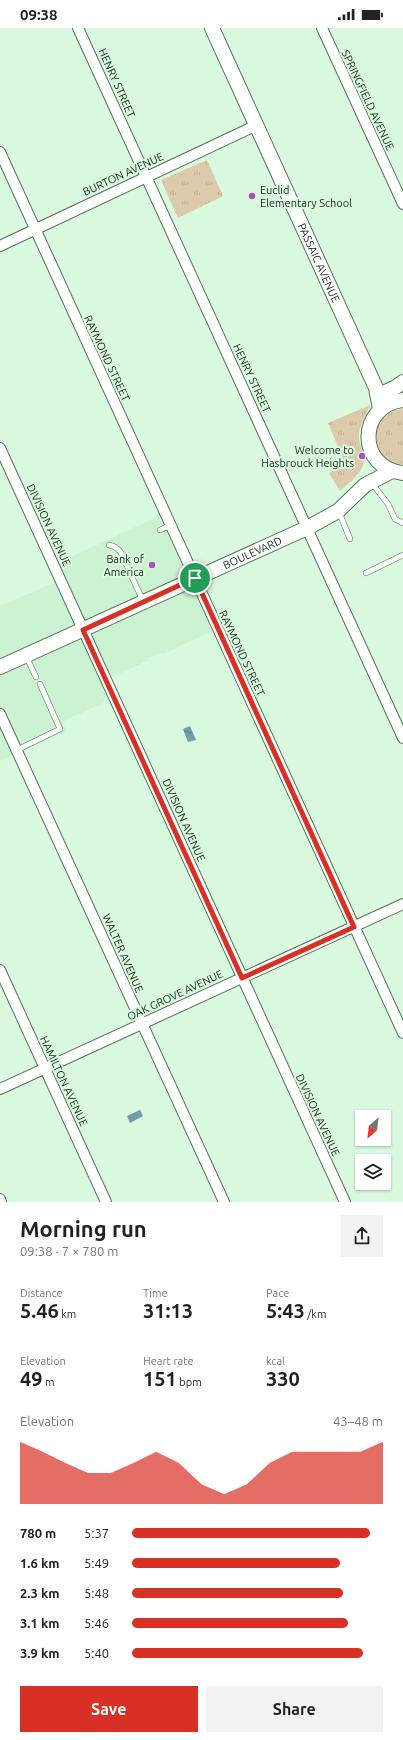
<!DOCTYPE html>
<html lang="en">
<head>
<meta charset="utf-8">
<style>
	body { margin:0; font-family:Ubuntu,sans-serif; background:#f2f2f2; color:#222; height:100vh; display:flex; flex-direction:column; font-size:15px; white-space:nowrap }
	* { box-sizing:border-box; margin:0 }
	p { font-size:13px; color:#767676 }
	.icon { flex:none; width:22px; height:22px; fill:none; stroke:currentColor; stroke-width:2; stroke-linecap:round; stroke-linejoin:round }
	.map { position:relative; height:1174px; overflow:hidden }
	.drawer { display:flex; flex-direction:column; background:#fff; flex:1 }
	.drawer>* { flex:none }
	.needle { width:26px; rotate:208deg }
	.tools { position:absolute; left:355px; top:1082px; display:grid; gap:8px }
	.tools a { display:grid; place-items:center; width:36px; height:36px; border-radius:0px; background:#fff; box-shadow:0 1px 3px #0004; font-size:20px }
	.pin { position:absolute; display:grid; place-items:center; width:34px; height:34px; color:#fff; margin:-17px; border:2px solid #fff; border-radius:50%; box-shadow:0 1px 4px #0007 }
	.round { display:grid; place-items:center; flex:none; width:42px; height:42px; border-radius:0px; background:#f2f2f2 }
	.headline { display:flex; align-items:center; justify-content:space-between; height:68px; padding:0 20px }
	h1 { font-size:22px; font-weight:700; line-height:30px }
	.figures { display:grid; grid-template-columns:repeat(3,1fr); gap:6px; height:68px; padding:4px 20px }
	.figures div { display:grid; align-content:center }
	.figures b { font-size:20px; font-weight:700 }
	.figures small { font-size:11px; font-weight:400 }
	.figures p { font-size:11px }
	.chart { height:112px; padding:8px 20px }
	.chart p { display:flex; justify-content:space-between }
	.chart svg { width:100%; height:72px; margin-top:4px; fill:#d93025; opacity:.7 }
	.button { display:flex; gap:8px; margin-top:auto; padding:8px 20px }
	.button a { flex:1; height:46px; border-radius:0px; background:#d93025; color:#fff; font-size:16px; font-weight:700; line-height:46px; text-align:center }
	.button a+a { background:#f2f2f2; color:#222 }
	ul { padding:0 20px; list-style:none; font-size:13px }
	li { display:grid; grid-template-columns:64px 48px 1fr; align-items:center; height:30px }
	li i { height:10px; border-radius:5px; background:#d93025 }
	.status { display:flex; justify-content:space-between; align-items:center; height:28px; padding:0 20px; background:#fff; direction:ltr }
	.status svg { height:11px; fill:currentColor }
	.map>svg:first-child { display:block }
</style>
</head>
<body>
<div class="status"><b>09:38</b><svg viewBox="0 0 49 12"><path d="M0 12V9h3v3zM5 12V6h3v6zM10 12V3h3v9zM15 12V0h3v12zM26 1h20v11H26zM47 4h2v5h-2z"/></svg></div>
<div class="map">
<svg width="403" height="1174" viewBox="0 0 403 1174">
	<defs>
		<pattern id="grass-tufts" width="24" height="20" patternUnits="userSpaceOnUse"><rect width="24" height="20" fill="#ddcaaa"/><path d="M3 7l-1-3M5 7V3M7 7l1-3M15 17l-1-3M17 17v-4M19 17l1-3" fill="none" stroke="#bdad92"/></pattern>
		<pattern id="water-ripples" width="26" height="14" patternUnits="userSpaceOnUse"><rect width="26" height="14" fill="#6f9dab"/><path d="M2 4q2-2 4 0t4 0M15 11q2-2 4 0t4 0" fill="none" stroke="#5a808a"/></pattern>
	</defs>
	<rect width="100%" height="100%" fill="#dafadf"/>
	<path fill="#cbf2d1" d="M 159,488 L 212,603 L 163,626 L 161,625 L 148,630 L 149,632 L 112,649 L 103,675 L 62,694 L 66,703 L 0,733 L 0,578 L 54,555 L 60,534 Z"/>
	<path fill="url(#grass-tufts)" d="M 207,132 L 223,168 L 178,190 L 161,152 Z
		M 370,377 C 367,386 361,394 359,405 C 358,414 362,420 364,429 C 366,443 349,455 340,463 L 329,445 L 345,435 L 328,395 Z
		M 403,381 L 403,436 C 368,433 368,385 403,381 Z"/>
	<path fill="url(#water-ripples)" d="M 190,698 L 196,712 L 188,714 L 183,701 Z
		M 140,1082 L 143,1088 L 130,1095 L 127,1088 Z"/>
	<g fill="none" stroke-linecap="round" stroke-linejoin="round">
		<g stroke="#547159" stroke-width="6">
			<path id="lane" d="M 371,454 L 388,476 L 395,491 L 403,495
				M 339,484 L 350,511
				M 160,502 L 171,497
				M 109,517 C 122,519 124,532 129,542
				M 366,545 L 403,527
				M 131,547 L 143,573
				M 26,628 L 36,649
				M 17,722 L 60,701 L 40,656"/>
		</g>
		<g stroke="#547159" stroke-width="12">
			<path id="street" d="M 78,0 L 403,710
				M 322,0 L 403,176
				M 0,124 L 403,1005
				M 0,218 L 257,97
				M 0,420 L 345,1174
				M 0,686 L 224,1174
				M 0,942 L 106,1174
				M 0,1061 L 403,876
				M 0,1171 L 1,1174"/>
		</g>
		<g stroke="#547159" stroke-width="16">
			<g id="secondary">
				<path id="s1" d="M 212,0 L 376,360 L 380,381"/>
				<path d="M 381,366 L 396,359 L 403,354"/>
				<path d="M 403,372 C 357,378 357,440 403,445"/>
				<path id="s2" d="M 0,639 L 307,500 L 338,483 L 365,457 L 392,443"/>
			</g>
		</g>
		<use href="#lane" stroke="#fff" stroke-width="5"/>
		<use href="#street" stroke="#fff" stroke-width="10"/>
		<use href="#secondary" stroke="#fff" stroke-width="14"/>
	</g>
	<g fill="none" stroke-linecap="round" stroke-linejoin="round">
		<g stroke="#fff" stroke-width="8">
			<path id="route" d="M 195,550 L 354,899 L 242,950 L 83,602 Z"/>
		</g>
		<use href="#route" stroke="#d93025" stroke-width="5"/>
	</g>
	<g fill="#ac52bd" stroke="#dafadf" stroke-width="1.5">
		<circle cx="252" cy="168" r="4"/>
		<circle cx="362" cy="428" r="4"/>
		<circle cx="152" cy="537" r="4"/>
	</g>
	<g text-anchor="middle" stroke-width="4" stroke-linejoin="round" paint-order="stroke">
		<g font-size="11" fill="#18241a" stroke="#dafadf">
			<text transform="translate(117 55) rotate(66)" y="4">HENRY STREET</text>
			<text transform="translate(368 72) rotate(65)" y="4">SPRINGFIELD AVENUE</text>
			<text transform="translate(123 146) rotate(-25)" y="4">BURTON AVENUE</text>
			<text dy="4" stroke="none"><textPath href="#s1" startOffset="258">PASSAIC AVENUE</textPath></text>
			<text transform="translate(107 330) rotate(65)" y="4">RAYMOND STREET</text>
			<text transform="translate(252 350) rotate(65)" y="4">HENRY STREET</text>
			<text transform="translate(49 497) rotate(65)" y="4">DIVISION AVENUE</text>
			<text dy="4" stroke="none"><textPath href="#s2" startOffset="277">BOULEVARD</textPath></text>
			<text transform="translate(242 625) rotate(65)" y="4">RAYMOND STREET</text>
			<text transform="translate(184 792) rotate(66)" y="4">DIVISION AVENUE</text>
			<text transform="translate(123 925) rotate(66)" y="4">WALTER AVENUE</text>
			<text transform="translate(175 967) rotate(-25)" y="4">OAK GROVE AVENUE</text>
			<text transform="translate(64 1053) rotate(65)" y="4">HAMILTON AVENUE</text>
			<text transform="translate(318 1087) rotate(65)" y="4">DIVISION AVENUE</text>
		</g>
		<g font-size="11" fill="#18241a" stroke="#dafadf" text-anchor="end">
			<text x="260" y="166" text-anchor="start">Euclid<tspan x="260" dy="13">Elementary School</tspan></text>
			<text x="354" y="426">Welcome to<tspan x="354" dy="13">Hasbrouck Heights</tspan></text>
			<text x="144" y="535">Bank of<tspan x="144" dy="13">America</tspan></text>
		</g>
	</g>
</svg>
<div class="tools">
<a><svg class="needle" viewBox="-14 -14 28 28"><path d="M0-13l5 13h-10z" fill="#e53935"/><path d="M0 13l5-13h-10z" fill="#767676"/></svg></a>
<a><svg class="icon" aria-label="layers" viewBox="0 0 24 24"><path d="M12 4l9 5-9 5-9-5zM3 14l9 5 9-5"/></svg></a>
</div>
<div class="pin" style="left:195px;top:550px;background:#1e9e55"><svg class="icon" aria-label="arrive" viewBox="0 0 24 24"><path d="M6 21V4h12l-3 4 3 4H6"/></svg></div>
</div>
<section class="drawer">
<div class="headline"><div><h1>Morning run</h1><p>09:38 · 7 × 780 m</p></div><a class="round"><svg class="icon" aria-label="share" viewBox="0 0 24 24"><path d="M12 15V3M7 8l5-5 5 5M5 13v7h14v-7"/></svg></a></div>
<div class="figures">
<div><p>Distance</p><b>5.46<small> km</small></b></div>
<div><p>Time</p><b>31:13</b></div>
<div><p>Pace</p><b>5:43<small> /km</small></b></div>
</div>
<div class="figures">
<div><p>Elevation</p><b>49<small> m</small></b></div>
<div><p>Heart rate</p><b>151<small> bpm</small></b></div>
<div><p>kcal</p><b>330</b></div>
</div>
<div class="chart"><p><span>Elevation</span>43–48 m</p>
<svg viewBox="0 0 160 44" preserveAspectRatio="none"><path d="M0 44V6L10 12L20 19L30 25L40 25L50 19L60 12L70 19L80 32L90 38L100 32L110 19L120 12L130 12L140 12L150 12L160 6V44z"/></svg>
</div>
<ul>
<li><b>780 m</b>5:37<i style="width:95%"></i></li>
<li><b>1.6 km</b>5:49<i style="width:83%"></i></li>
<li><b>2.3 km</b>5:48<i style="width:84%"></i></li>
<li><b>3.1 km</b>5:46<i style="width:86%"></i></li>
<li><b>3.9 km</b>5:40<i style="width:92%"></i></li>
</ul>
<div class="button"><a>Save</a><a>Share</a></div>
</section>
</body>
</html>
